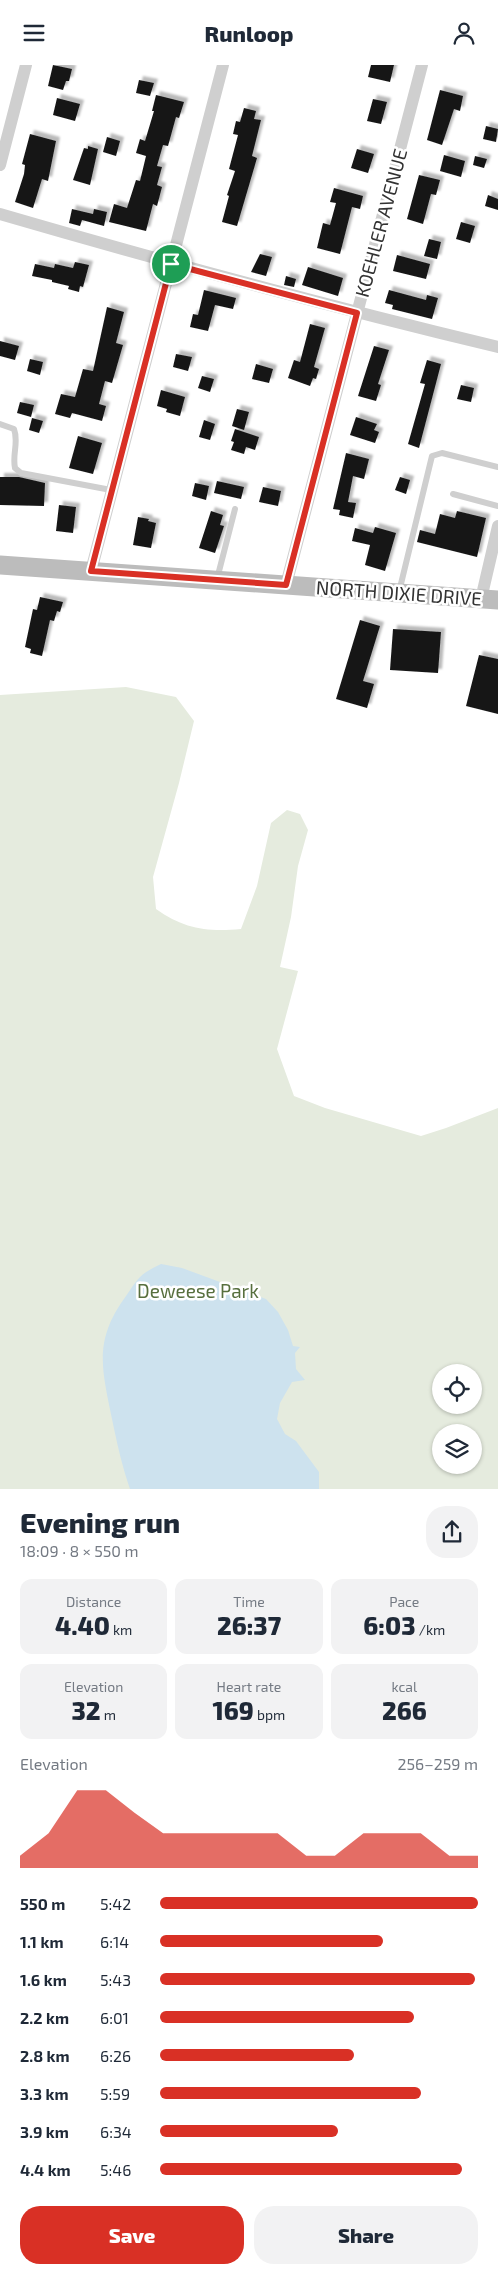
<!DOCTYPE html>
<html lang="en">
<head>
<meta charset="utf-8">
<style>
	body { margin:0; font-family:"Exo 2",sans-serif; background:#f2f2f3; color:#1f2937; height:100vh; display:flex; flex-direction:column; font-size:19px; white-space:nowrap }
	* { box-sizing:border-box; margin:0 }
	p { font-size:16px; color:#747a83 }
	.icon { flex:none; width:28px; height:28px; fill:none; stroke:currentColor; stroke-width:2; stroke-linecap:round; stroke-linejoin:round }
	.map { position:relative; height:1424px; overflow:hidden }
	.sheet { display:flex; flex-direction:column; background:#fff; flex:1 }
	.sheet>* { flex:none }
	.controls { position:absolute; left:432px; top:1299px; display:grid; gap:10px }
	.controls a { display:grid; place-items:center; width:50px; height:50px; border-radius:50%; background:#fff; box-shadow:0 1px 4px #0004; font-size:25px }
	.pin { position:absolute; display:grid; place-items:center; width:42px; height:42px; color:#fff; margin:-21px; border:2px solid #fff; border-radius:50%; box-shadow:0 1px 5px #0007 }
	.round { display:grid; place-items:center; flex:none; width:52px; height:52px; border-radius:20px; background:#f2f2f3 }
	.head { display:flex; align-items:center; justify-content:space-between; height:85px; padding:0 20px }
	h1 { font-size:28px; font-weight:800; line-height:38px }
	.figures { display:grid; grid-template-columns:repeat(3,1fr); gap:8px; height:85px; padding:5px 20px }
	.figures div { display:grid; align-content:center; border-radius:12px; background:#f2f2f3; text-align:center }
	.figures b { font-size:25px; font-weight:800 }
	.figures small { font-size:14px; font-weight:400 }
	.figures p { font-size:14px }
	.chart { height:140px; padding:10px 20px }
	.chart p { display:flex; justify-content:space-between }
	.chart svg { width:100%; height:90px; margin-top:5px; fill:#d93025; opacity:.7 }
	.button { display:flex; gap:10px; margin-top:auto; padding:10px 20px }
	.button a { flex:1; height:58px; border-radius:20px; background:#d93025; color:#fff; font-size:20px; font-weight:800; line-height:58px; text-align:center }
	.button a+a { background:#f2f2f3; color:#1f2937 }
	ul { padding:0 20px; list-style:none; font-size:16px }
	li { display:grid; grid-template-columns:80px 60px 1fr; align-items:center; height:38px }
	li i { height:12px; border-radius:6px; background:#d93025 }
	header { display:flex; justify-content:space-between; align-items:center; height:65px; padding:0 20px; background:#fff; font-size:22px; font-weight:800 }
	.map>svg:first-child { display:block }
</style>
</head>
<body>
<header><svg class="icon" aria-label="menu" viewBox="0 0 24 24"><path d="M4 6h16M4 12h16M4 18h16"/></svg>Runloop<svg class="icon" aria-label="person" viewBox="0 0 24 24"><circle cx="12" cy="8" r="4"/><path d="M4 21q1-7 8-7t8 7"/></svg></header>
<div class="map">
<svg width="498" height="1424" viewBox="0 0 498 1424">
	<defs>
		<filter id="shadow"><feDropShadow dx="4" dy="-4" stdDeviation="1" flood-color="#0004"/></filter>
	</defs>
	<rect width="100%" height="100%" fill="#fff"/>
	<path fill="#e5ebde" fill-rule="evenodd" d="M 126,622 L 176,632 L 194,656 L 179,718 L 153,812 L 156,844 C 184,864 207,867 241,864 L 257,821 L 271,758 L 287,745 L 300,749 L 308,765 L 298,801 L 291,852 L 280,902 L 298,906 L 277,984 L 294,1031 L 325,1043 L 421,1071 L 446,1063 L 498,1043 L 498,1424 L 0,1424 L 0,630 ZM 441,1308 L 474,1308 L 474,1340 L 441,1340 ZM 441,1368 L 474,1368 L 474,1400 L 441,1400 Z"/>
	<path fill="#cde2ee" d="M 161,1199 L 182,1203 L 266,1234 L 278,1247 L 288,1265 L 293,1281 L 300,1282 L 295,1288 L 296,1304 L 305,1315 L 292,1317 L 280,1338 L 277,1354 L 285,1369 L 296,1376 L 319,1407 L 319,1424 L 130,1424 C 122,1401 117,1378 112,1354 C 102,1304 93,1276 126,1231 C 139,1212 140,1209 161,1199 Z"/>
	<path fill="#191919" filter="url(#shadow)" d="M 53,0 L 72,4 L 69,16 L 66,16 L 63,25 L 48,21 Z
		M 371,0 L 394,0 L 390,17 L 368,12 Z
		M 139,15 L 154,18 L 150,31 L 136,28 Z
		M 440,25 L 463,31 L 460,46 L 454,44 L 442,80 L 427,75 Z
		M 156,30 L 184,37 L 179,53 L 176,52 L 168,81 L 163,80 L 157,101 L 162,102 L 157,120 L 162,122 L 157,141 L 153,139 L 146,166 L 109,157 L 114,139 L 127,143 L 136,115 L 140,116 L 146,91 L 136,88 L 140,74 L 145,76 L 154,46 L 152,46 Z
		M 57,33 L 80,39 L 75,56 L 53,50 Z
		M 373,34 L 387,37 L 381,59 L 367,56 Z
		M 244,43 L 256,46 L 254,54 L 261,55 L 252,91 L 257,93 L 237,161 L 222,157 L 229,131 L 227,130 L 235,106 L 229,104 L 238,70 L 233,69 L 236,56 L 240,57 Z
		M 486,61 L 498,64 L 496,77 L 483,74 Z
		M 30,69 L 56,76 L 48,116 L 42,114 L 33,143 L 15,137 L 24,109 L 25,100 L 22,99 Z
		M 107,72 L 120,76 L 116,91 L 103,87 Z
		M 88,81 L 98,84 L 90,120 L 73,115 L 84,83 L 88,84 Z
		M 357,84 L 374,89 L 368,108 L 351,103 Z
		M 444,90 L 465,96 L 461,112 L 440,106 Z
		M 475,91 L 487,94 L 484,103 L 473,100 Z
		M 419,110 L 440,115 L 436,130 L 431,129 L 423,159 L 407,154 Z
		M 334,123 L 363,131 L 360,144 L 352,142 L 340,189 L 317,183 L 323,158 L 330,160 L 336,138 L 330,137 Z
		M 488,130 L 498,134 L 498,145 L 485,141 Z
		M 72,144 L 93,149 L 94,144 L 107,147 L 104,161 L 82,155 L 80,161 L 69,158 Z
		M 461,157 L 475,161 L 470,178 L 456,174 Z
		M 429,174 L 441,177 L 437,194 L 424,191 Z
		M 260,189 L 272,192 L 266,211 L 251,207 Z
		M 397,190 L 430,199 L 426,214 L 393,206 Z
		M 75,197 L 89,200 L 83,222 L 80,221 L 79,227 L 68,224 L 69,221 L 52,217 L 52,215 L 32,211 L 35,199 L 54,203 L 55,199 L 73,203 Z
		M 308,202 L 343,213 L 338,231 L 302,220 Z
		M 286,211 L 296,214 L 294,222 L 284,220 Z
		M 204,225 L 236,233 L 233,244 L 215,240 L 208,266 L 190,262 L 193,249 L 198,250 Z
		M 389,225 L 426,235 L 427,230 L 438,233 L 432,254 L 392,244 L 393,240 L 385,238 Z
		M 107,242 L 124,247 L 116,278 L 123,280 L 112,318 L 105,316 L 99,339 L 106,341 L 102,356 L 72,348 L 70,353 L 55,349 L 61,329 L 75,332 L 83,304 L 93,306 Z
		M 310,259 L 325,263 L 314,302 L 319,304 L 316,314 L 313,313 L 310,321 L 288,313 L 294,295 L 300,297 Z
		M 0,276 L 19,281 L 15,295 L 0,291 Z
		M 374,281 L 389,285 L 378,319 L 381,320 L 376,336 L 358,331 Z
		M 176,289 L 192,292 L 188,306 L 173,302 Z
		M 30,294 L 43,297 L 40,310 L 27,306 Z
		M 427,295 L 441,299 L 419,383 L 408,379 L 425,319 L 420,318 Z
		M 256,299 L 273,304 L 269,318 L 252,314 Z
		M 202,311 L 214,314 L 210,327 L 198,323 Z
		M 461,320 L 474,323 L 471,337 L 457,334 Z
		M 161,325 L 185,332 L 180,351 L 166,347 L 167,344 L 157,341 Z
		M 20,337 L 34,340 L 31,352 L 17,348 Z
		M 237,344 L 249,347 L 244,365 L 232,361 Z
		M 356,352 L 377,359 L 374,365 L 379,367 L 375,378 L 350,370 Z
		M 32,353 L 43,356 L 39,368 L 29,365 Z
		M 204,355 L 215,359 L 210,375 L 199,372 Z
		M 235,364 L 259,372 L 255,385 L 246,382 L 244,389 L 231,385 L 234,377 L 231,376 Z
		M 78,371 L 102,378 L 93,409 L 69,403 Z
		M 346,388 L 369,394 L 364,414 L 353,411 L 348,437 L 356,438 L 353,453 L 339,450 L 340,445 L 333,444 Z
		M 0,412 L 19,412 L 45,418 L 44,441 L 0,440 Z
		M 400,412 L 410,415 L 406,429 L 395,425 Z
		M 217,416 L 244,422 L 241,434 L 214,428 Z
		M 195,418 L 209,421 L 206,435 L 192,431 Z
		M 263,422 L 281,426 L 278,441 L 259,437 Z
		M 59,440 L 76,442 L 73,468 L 56,466 Z
		M 211,446 L 223,450 L 220,460 L 224,461 L 215,488 L 199,483 Z
		M 457,446 L 486,453 L 477,492 L 417,477 L 420,465 L 435,469 L 440,449 L 455,453 Z
		M 138,452 L 149,454 L 148,456 L 156,458 L 151,483 L 133,480 Z
		M 375,462 L 396,468 L 385,506 L 365,500 L 370,480 L 352,476 L 355,463 L 373,468 Z
		M 40,532 L 63,537 L 60,547 L 57,546 L 54,556 L 50,555 L 42,591 L 30,588 L 31,584 L 25,582 L 33,544 L 37,545 Z
		M 360,555 L 380,561 L 363,616 L 374,619 L 367,643 L 336,634 Z
		M 393,564 L 441,567 L 438,608 L 390,605 Z
		M 479,590 L 498,594 L 498,649 L 466,641 Z"/>
	<g fill="none" stroke-linecap="round" stroke-linejoin="round">
		<path stroke="#cfcfcf" stroke-width="6" d="M 0,359 L 14,364 C 19,377 12,389 15,403 L 21,408 L 111,425
			M 453,429 L 498,441
			M 217,514 L 235,444
			M 399,527 L 432,391 L 442,388 L 498,402"/>
		<path stroke="#cfcfcf" stroke-width="12" d="M 0,100 L 26,0
			M 0,149 C 165,197 331,242 498,282
			M 91,506 L 223,0
			M 286,520 L 422,0
			M 481,534 L 498,461"/>
		<path stroke="#bcbcbc" stroke-width="19" d="M 0,500 L 498,535"/>
	</g>
	<g fill="none" stroke-linecap="round" stroke-linejoin="round">
		<g stroke="#fff" stroke-width="10">
			<path id="route" d="M 171,199 L 357,248 L 286,520 L 91,506 Z"/>
		</g>
		<use href="#route" stroke="#d93025" stroke-width="6"/>
	</g>
	<g text-anchor="middle" stroke-width="5" stroke-linejoin="round" paint-order="stroke">
		<g font-size="19" fill="#323232" stroke="#fff">
			<text transform="translate(381 158) rotate(-75)" y="7">KOEHLER AVENUE</text>
			<text transform="translate(399 528) rotate(4)" y="7">NORTH DIXIE DRIVE</text>
		</g>
		<g font-size="19" fill="#576f3e" stroke="#fff">
			<text x="198" y="1233">Deweese Park</text>
		</g>
	</g>
</svg>
<div class="controls">
<a><svg class="icon" aria-label="locate" viewBox="0 0 24 24"><circle cx="12" cy="12" r="6"/><path d="M12 2v4M12 18v4M2 12h4M18 12h4"/></svg></a>
<a><svg class="icon" aria-label="layers" viewBox="0 0 24 24"><path d="M12 4l9 5-9 5-9-5zM3 14l9 5 9-5"/></svg></a>
</div>
<div class="pin" style="left:171px;top:199px;background:#1e9e55"><svg class="icon" aria-label="arrive" viewBox="0 0 24 24"><path d="M6 21V4h12l-3 4 3 4H6"/></svg></div>
</div>
<section class="sheet">
<div class="head"><div><h1>Evening run</h1><p>18:09 · 8 × 550 m</p></div><a class="round"><svg class="icon" aria-label="share" viewBox="0 0 24 24"><path d="M12 15V3M7 8l5-5 5 5M5 13v7h14v-7"/></svg></a></div>
<div class="figures">
<div><p>Distance</p><b>4.40<small> km</small></b></div>
<div><p>Time</p><b>26:37</b></div>
<div><p>Pace</p><b>6:03<small> /km</small></b></div>
</div>
<div class="figures">
<div><p>Elevation</p><b>32<small> m</small></b></div>
<div><p>Heart rate</p><b>169<small> bpm</small></b></div>
<div><p>kcal</p><b>266</b></div>
</div>
<div class="chart"><p><span>Elevation</span>256–259 m</p>
<svg viewBox="0 0 160 44" preserveAspectRatio="none"><path d="M0 44V38L10 27L20 6L30 6L40 17L50 27L60 27L70 27L80 27L90 27L100 38L110 38L120 27L130 27L140 27L150 38L160 38V44z"/></svg>
</div>
<ul>
<li><b>550 m</b>5:42<i style="width:100%"></i></li>
<li><b>1.1 km</b>6:14<i style="width:70%"></i></li>
<li><b>1.6 km</b>5:43<i style="width:99%"></i></li>
<li><b>2.2 km</b>6:01<i style="width:80%"></i></li>
<li><b>2.8 km</b>6:26<i style="width:61%"></i></li>
<li><b>3.3 km</b>5:59<i style="width:82%"></i></li>
<li><b>3.9 km</b>6:34<i style="width:56%"></i></li>
<li><b>4.4 km</b>5:46<i style="width:95%"></i></li>
</ul>
<div class="button"><a>Save</a><a>Share</a></div>
</section>
</body>
</html>
